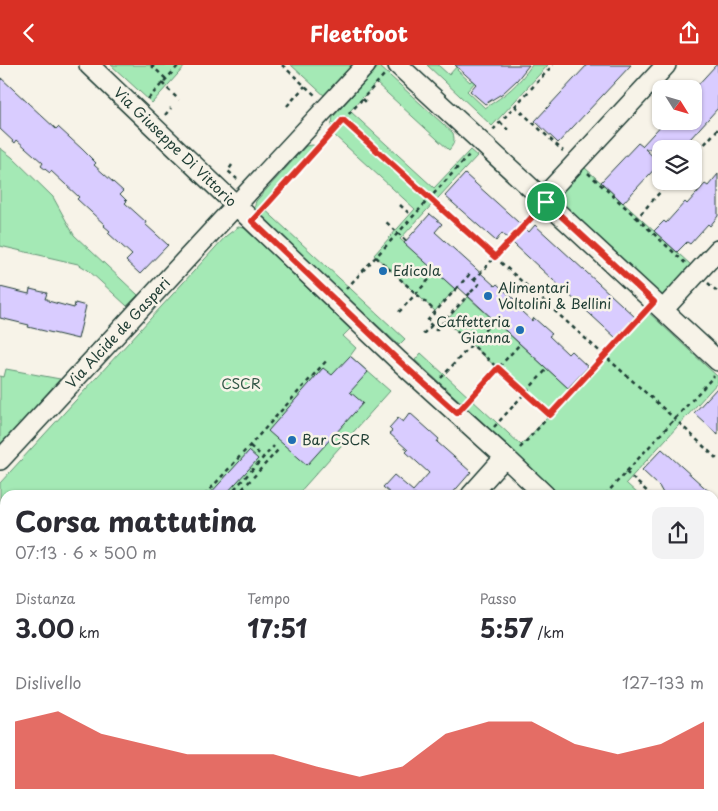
<!DOCTYPE html>
<html lang="it">
<head>
<meta charset="utf-8">
<style>
	body { margin:0; font-family:"Playpen Sans",sans-serif; background:#f2f2f3; color:#2b2b33; height:100vh; display:flex; flex-direction:column; font-size:19px; white-space:nowrap }
	* { box-sizing:border-box; margin:0 }
	p { font-size:16px; color:#7c7c81 }
	.icon { flex:none; width:28px; height:28px; fill:none; stroke:currentColor; stroke-width:2; stroke-linecap:round; stroke-linejoin:round }
	.map { position:relative; flex:1; overflow:hidden }
	.details { position:absolute; left:0px; top:425px; width:719px; height:321px; display:flex; flex-direction:column; background:#fff; border-radius:15px 15px 0 0; box-shadow:0 1px 4px #0004 }
	.details>* { flex:none }
	.needle { width:32px; rotate:127deg }
	.fabs { position:absolute; left:652px; top:15px; display:grid; gap:10px }
	.fabs a { display:grid; place-items:center; width:50px; height:50px; border-radius:10px; background:#fff; box-shadow:0 1px 4px #0004; font-size:25px }
	.pin { position:absolute; display:grid; place-items:center; width:42px; height:42px; color:#fff; margin:-21px; border:2px solid #fff; border-radius:50%; box-shadow:0 1px 5px #0007 }
	.round { display:grid; place-items:center; flex:none; width:52px; height:52px; border-radius:10px; background:#f2f2f3 }
	.summary { display:flex; align-items:center; justify-content:space-between; height:85px; padding:0 15px }
	h1 { font-size:28px; font-weight:700; line-height:38px }
	.metrics { display:grid; grid-template-columns:repeat(3,1fr); gap:8px; height:85px; padding:5px 15px }
	.metrics div { display:grid; align-content:center }
	.metrics b { font-size:25px; font-weight:700 }
	.metrics small { font-size:14px; font-weight:400 }
	.metrics p { font-size:14px }
	.chart { height:140px; padding:10px 15px }
	.chart p { display:flex; justify-content:space-between }
	.chart svg { width:100%; height:90px; margin-top:5px; fill:#d93025; opacity:.7 }
	header { display:flex; justify-content:space-between; align-items:center; height:65px; padding:0 15px; background:#d93025; color:#fff; font-size:22px; font-weight:700 }
	.map>svg:first-child { display:block }
</style>
</head>
<body>
<header><svg class="icon" aria-label="back" viewBox="0 0 24 24"><path d="M15 5l-7 7 7 7"/></svg>Fleetfoot<svg class="icon" aria-label="share" viewBox="0 0 24 24"><path d="M12 15V3M7 8l5-5 5 5M5 13v7h14v-7"/></svg></header>
<div class="map">
<svg width="718" height="746" viewBox="0 0 718 746">
	<rect width="100%" height="100%" fill="#f7f3e8"/>
	<filter id="ink" filterUnits="userSpaceOnUse"><feTurbulence type="fractalNoise" baseFrequency=".02" numOctaves="2"/><feDisplacementMap in="SourceGraphic" scale="10" xChannelSelector="R" yChannelSelector="G"/><feConvolveMatrix kernelMatrix="1 2 1 2 8 2 1 2 1" color-interpolation-filters="sRGB"/></filter>
	<g filter="url(#ink)">
		<path fill="#a4e9b5" stroke="#629374" d="M 111,0 L 186,0 L 152,38 Z
			M 291,0 L 355,0 L 326,32 Z
			M 427,0 L 438,0 L 449,10 L 458,0 L 461,0 L 457,5 L 470,17 L 474,13 L 477,15 L 467,26 L 485,43 C 507,29 517,21 532,0 L 548,0 L 492,61 Z
			M 379,1 L 453,68 C 455,76 454,79 449,85 L 376,18 L 350,46 L 434,123 L 470,85 L 477,91 L 400,174 L 455,224 L 435,246 L 374,190 L 415,144 L 334,70 L 331,63 L 333,52 Z
			M 312,80 L 316,81 L 261,141 L 405,274 L 399,280 L 258,151 C 254,145 254,143 256,136 L 306,81 Z
			M 0,83 L 12,92 L 53,132 L 74,170 L 138,230 L 127,241 L 88,205 L 78,199 L 0,181 Z
			M 584,102 L 691,200 L 661,233 L 555,134 Z
			M 238,162 L 245,163 L 350,264 L 343,271 L 356,283 L 350,291 L 390,326 L 297,430 L 5,430 L 5,450 L 0,445 L 0,418 L 226,171 Z
			M 468,232 L 568,323 L 572,319 L 575,322 L 646,245 L 718,312 L 718,317 L 626,418 L 639,430 L 560,430 L 515,387 L 415,295 L 421,288 L 521,380 L 549,351 L 446,256 Z
			M 6,304 L 60,314 L 0,381 L 0,311 L 4,312 Z
			M 5,563 L 5,741 L 321,741 L 317,746 L 0,746 L 0,569 Z
			M 393,741 L 466,741 L 463,746 L 398,746 Z"/>
		<path fill="#d9ccff" stroke="#1f3d34" d="M 455,0 L 529,0 L 517,15 L 503,28 L 485,39 L 470,26 L 476,19 Z
			M 587,0 L 631,0 L 558,78 L 535,56 Z
			M 716,0 L 718,0 L 718,43 L 681,84 L 645,84 L 660,98 L 623,138 L 601,117 L 638,78 L 642,81 L 665,56 L 694,56 L 694,24 Z
			M 0,12 L 56,64 L 58,62 L 82,84 L 96,98 L 94,100 L 123,126 L 120,129 L 127,136 L 125,138 L 146,157 L 145,159 L 168,180 L 140,209 L 126,196 L 132,190 L 108,168 L 110,166 L 104,161 L 105,160 L 77,134 L 79,132 L 51,106 L 50,108 L 41,101 L 43,98 L 17,75 L 15,78 L 0,64 Z
			M 465,109 L 529,167 L 535,160 L 635,252 L 616,273 L 502,168 L 496,176 L 445,131 Z
			M 718,109 L 718,151 L 710,161 L 708,159 L 690,179 L 687,177 L 677,187 L 654,166 L 664,156 L 666,158 L 685,137 L 687,139 L 705,119 L 708,121 Z
			M 430,149 L 442,159 L 435,167 L 495,221 L 497,219 L 515,235 L 512,238 L 532,256 L 534,253 L 552,269 L 549,271 L 568,289 L 571,286 L 588,302 L 568,323 L 457,221 L 455,224 L 404,178 Z
			M 0,222 L 29,229 L 30,224 L 47,228 L 45,234 L 48,234 L 48,236 L 74,243 L 75,238 L 86,241 L 78,274 L 28,262 L 29,260 L 0,253 Z
			M 350,291 L 368,307 L 350,327 L 363,338 L 307,400 L 268,366 L 323,303 L 332,310 Z
			M 718,322 L 718,370 L 694,348 Z
			M 410,348 L 439,374 L 437,377 L 471,407 L 451,430 L 392,430 L 383,422 L 394,410 L 413,426 L 429,408 L 406,387 L 408,385 L 389,368 L 392,366 L 389,363 L 398,353 L 403,357 Z
			M 662,384 L 713,430 L 664,430 L 659,421 L 642,405 Z
			M 249,386 L 258,394 L 225,430 L 209,430 Z"/>
		<g fill="none" stroke-linecap="round" stroke-linejoin="round">
			<g stroke="#1f3d34" stroke-width="22">
				<path id="minor" d="M 89,0 L 399,296 L 505,392 L 545,430
					M 398,0 L 718,296
					M 542,134 L 666,0
					M 663,245 L 718,185
					M 0,395 L 366,0
					M 471,430 L 505,392
					M 714,586 L 718,590
					M 652,741 L 657,746
					M 477,746 L 480,741"/>
			</g>
			<path stroke="#1f3d34" stroke-width="2.5" stroke-dasharray="4 4" stroke-linecap="butt" d="M 151,0 L 166,14
				M 282,0 L 316,31
				M 162,18 L 179,35
				M 148,34 L 179,0
				M 363,34 L 368,39
				M 287,41 L 305,21
				M 515,41 L 563,86
				M 165,50 L 171,43
				M 340,53 L 675,354 L 718,395
				M 500,57 L 511,68
				M 493,65 L 553,0
				M 694,91 L 718,64
				M 232,100 L 228,106 L 237,114
				M 588,108 L 637,153
				M 670,116 L 637,153 L 685,198
				M 400,140 L 413,152
				M 263,144 L 385,9
				M 406,176 L 398,168 L 470,89
				M 376,192 L 435,246
				M 474,215 L 534,149
				M 708,218 L 718,227
				M 456,222 L 457,223 L 469,210 L 479,219 L 470,228
				M 457,223 L 427,256 L 436,265 L 470,228
				M 346,224 L 398,168 L 385,156
				M 399,247 L 436,207
				M 445,255 L 549,350
				M 423,269 L 432,260
				M 441,313 L 494,255
				M 467,337 L 520,279
				M 494,362 L 547,304
				M 250,381 L 263,392
				M 520,383 L 643,249
				M 626,407 L 651,430
				M 205,430 L 328,294
				M 229,430 L 274,381
				M 237,430 L 278,385
				M 605,430 L 714,311
				M 714,489 L 718,493
				M 714,556 L 718,551"/>
			<use href="#minor" stroke="#f7f3e8" stroke-width="19"/>
		</g>
	</g>
	<g fill="none" stroke-linecap="round" stroke-linejoin="round" filter="url(#ink)">
		<g stroke="#fff" stroke-width="10">
			<path id="route" d="M 343,55 L 495,192 L 546,137 L 654,237 L 550,350 L 498,303 L 457,348 L 399,296 L 252,156 Z"/>
		</g>
		<use href="#route" stroke="#d93025" stroke-width="6"/>
	</g>
	<g fill="#1f6fb2" stroke="#f7f3e8" stroke-width="2">
		<circle cx="383" cy="206" r="5"/>
		<circle cx="488" cy="231" r="5"/>
		<circle cx="520" cy="265" r="5"/>
		<circle cx="292" cy="375" r="5"/>
	</g>
	<g text-anchor="middle" stroke-width="5" stroke-linejoin="round" paint-order="stroke">
		<g font-size="14" fill="#1f3d34" stroke="#f7f3e8">
			<text transform="translate(175 82) rotate(44)" y="5">Via Giuseppe Di Vittorio</text>
			<text transform="translate(118 268) rotate(-47)" y="5">Via Alcide de Gasperi</text>
		</g>
		<g font-size="14" fill="#1f3d34" stroke="#f7f3e8" text-anchor="start">
			<text x="393" y="211">Edicola</text>
			<text x="498" y="228">Alimentari<tspan x="498" dy="16">Voltolini &amp; Bellini</tspan></text>
			<text x="510" y="262" text-anchor="end">Caffetteria<tspan x="510" dy="16">Gianna</tspan></text>
			<text x="302" y="380">Bar CSCR</text>
		</g>
		<g font-size="14" fill="#335747" stroke="#f7f3e8">
			<text x="241" y="324">CSCR</text>
		</g>
	</g>
</svg>
<div class="fabs">
<a><svg class="needle" viewBox="-14 -14 28 28"><path d="M0-13l5 13h-10z" fill="#e53935"/><path d="M0 13l5-13h-10z" fill="#7c7c81"/></svg></a>
<a><svg class="icon" aria-label="layers" viewBox="0 0 24 24"><path d="M12 4l9 5-9 5-9-5zM3 14l9 5 9-5"/></svg></a>
</div>
<div class="pin" style="left:546px;top:137px;background:#1e9e55"><svg class="icon" aria-label="arrive" viewBox="0 0 24 24"><path d="M6 21V4h12l-3 4 3 4H6"/></svg></div>
<section class="details">
<div class="summary"><div><h1>Corsa mattutina</h1><p>07:13 · 6 × 500 m</p></div><a class="round"><svg class="icon" aria-label="share" viewBox="0 0 24 24"><path d="M12 15V3M7 8l5-5 5 5M5 13v7h14v-7"/></svg></a></div>
<div class="metrics">
<div><p>Distanza</p><b>3.00<small> km</small></b></div>
<div><p>Tempo</p><b>17:51</b></div>
<div><p>Passo</p><b>5:57<small> /km</small></b></div>
</div>
<div class="chart"><p><span>Dislivello</span>127–133 m</p>
<svg viewBox="0 0 160 44" preserveAspectRatio="none"><path d="M0 44V11L10 6L20 17L30 22L40 27L50 27L60 27L70 33L80 38L90 33L100 17L110 11L120 11L130 22L140 27L150 22L160 11V44z"/></svg>
</div>
</section>
</div>
</body>
</html>
